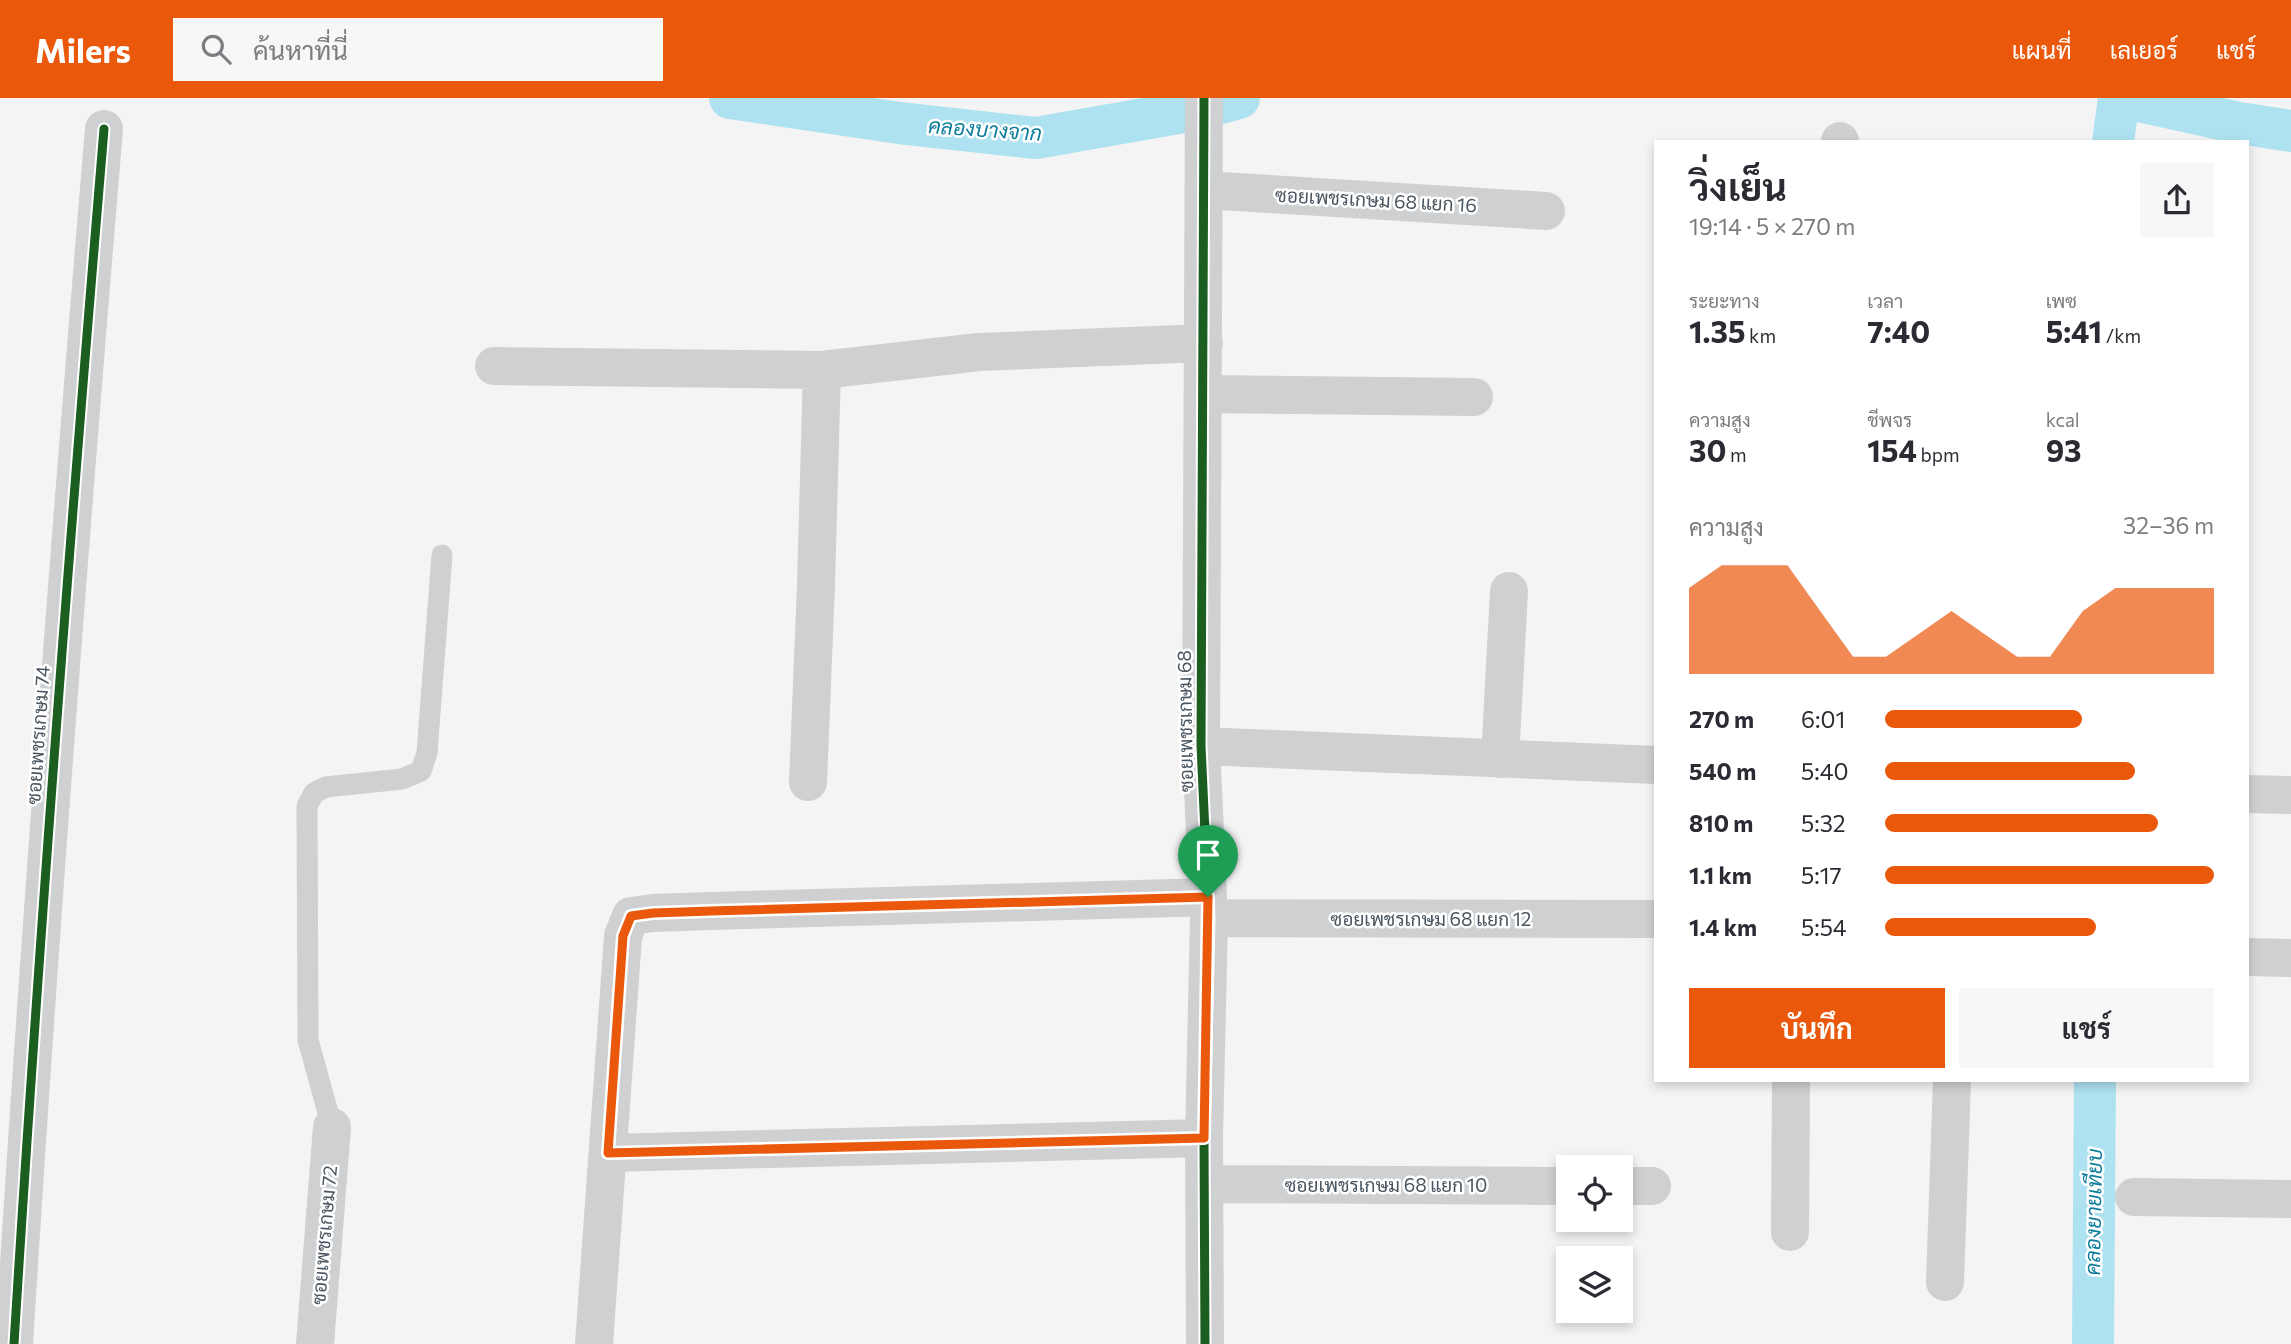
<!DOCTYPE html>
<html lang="th">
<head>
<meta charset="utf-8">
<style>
	body { margin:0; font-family:Commissioner,Sarabun,sans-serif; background:#f7f7f7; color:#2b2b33; height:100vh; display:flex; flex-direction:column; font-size:26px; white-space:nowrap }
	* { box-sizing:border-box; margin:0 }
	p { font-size:23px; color:#7c7c81 }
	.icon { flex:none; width:38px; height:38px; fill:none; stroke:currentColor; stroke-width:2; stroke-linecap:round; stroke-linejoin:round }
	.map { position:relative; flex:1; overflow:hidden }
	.panel { position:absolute; left:1654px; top:42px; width:595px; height:942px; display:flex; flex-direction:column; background:#fff; border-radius:0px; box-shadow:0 4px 10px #0003 }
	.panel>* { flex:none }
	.controls { position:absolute; left:1556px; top:1057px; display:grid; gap:14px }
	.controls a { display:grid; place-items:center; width:77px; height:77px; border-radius:0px; background:#fff; box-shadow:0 4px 10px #0003; font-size:35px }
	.pin { position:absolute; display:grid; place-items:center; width:60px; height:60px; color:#fff; margin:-72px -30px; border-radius:50% 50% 50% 0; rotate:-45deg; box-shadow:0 0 7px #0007 }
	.pin .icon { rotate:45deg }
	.round { display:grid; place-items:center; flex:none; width:74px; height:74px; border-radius:0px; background:#f7f7f7 }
	.summary { display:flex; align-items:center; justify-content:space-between; height:119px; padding:0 35px }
	h1 { font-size:38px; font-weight:700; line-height:52px }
	.metrics { display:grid; grid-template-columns:repeat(3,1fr); gap:10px; height:119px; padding:7px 35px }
	.metrics div { display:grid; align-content:center }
	.metrics b { font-size:30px; font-weight:700 }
	.metrics small { font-size:19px; font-weight:400 }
	.metrics p { font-size:19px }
	.chart { height:196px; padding:14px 35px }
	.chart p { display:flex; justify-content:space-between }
	.chart svg { width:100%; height:126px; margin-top:7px; fill:#ea580c; opacity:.7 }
	.action { display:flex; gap:14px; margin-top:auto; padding:14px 35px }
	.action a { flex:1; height:80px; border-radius:0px; background:#ea580c; color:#fff; font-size:28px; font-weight:700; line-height:80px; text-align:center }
	.action a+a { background:#f7f7f7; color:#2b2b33 }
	ul { padding:0 35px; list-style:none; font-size:23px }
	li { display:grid; grid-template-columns:112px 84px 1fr; align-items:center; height:52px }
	li i { height:18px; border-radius:9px; background:#ea580c }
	header { display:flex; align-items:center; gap:42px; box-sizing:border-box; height:98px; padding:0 35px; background:#ea580c; color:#fff }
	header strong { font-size:33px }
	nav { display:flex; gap:38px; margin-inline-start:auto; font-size:24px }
	.search { width:490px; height:63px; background:#f7f7f7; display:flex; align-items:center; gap:18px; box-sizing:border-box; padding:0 24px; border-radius:0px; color:#7c7c81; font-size:26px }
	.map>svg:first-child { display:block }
</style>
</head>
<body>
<header>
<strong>Milers</strong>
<div class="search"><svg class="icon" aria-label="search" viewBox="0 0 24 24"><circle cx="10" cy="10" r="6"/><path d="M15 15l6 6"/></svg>ค้นหาที่นี่</div>
<nav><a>แผนที่</a><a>เลเยอร์</a><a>แชร์</a></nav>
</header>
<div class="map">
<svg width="2291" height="1246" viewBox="0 0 2291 1246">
	<rect width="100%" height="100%" fill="#f4f4f4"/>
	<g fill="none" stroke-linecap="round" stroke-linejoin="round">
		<path stroke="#aee2f0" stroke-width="42" d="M 730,0 L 899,25 L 1036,40 L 1195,12 L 1239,0
			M 2125,0 L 2239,25 L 2291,33
			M 2113,44 L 2119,0
			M 2093,1246 L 2095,982"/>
		<path stroke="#ced0d2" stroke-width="21" d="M 332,1029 L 308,942 L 307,708 L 314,695 L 326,689 L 402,681 L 421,673 L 427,655 L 442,457"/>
		<path stroke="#ced0d2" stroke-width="38" d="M 1204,0 L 1201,648 L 1209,820 L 1204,1040 L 1205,1246
			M 1840,44 L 1840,43
			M 1205,92 L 1546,113
			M 494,268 L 822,272
			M 1204,296 L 1474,299
			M 1201,648 L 1656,667
			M 1500,661 L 1509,493
			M 808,684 L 816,487 L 822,272 L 979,254 L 1204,245
			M 2247,696 L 2291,697
			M 1209,820 L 1654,821
			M 2247,859 L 2291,860
			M 608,1055 L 1204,1040
			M 1204,1086 L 1568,1088
			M 1620,1088 L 1652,1088
			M 2134,1099 L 2291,1101
			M 1790,1134 L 1791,982
			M 1945,1184 L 1952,982
			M 14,1246 C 39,841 70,436 104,31
			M 315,1246 L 332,1029
			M 594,1246 L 623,838 L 631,818 L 653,815 L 711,813 L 1208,799"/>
		<g stroke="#fff" stroke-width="13">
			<path id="cycleway" d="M 1204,0 L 1201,648 L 1209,820 L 1204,1040 L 1205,1246
				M 14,1246 C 39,841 70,436 104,31"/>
		</g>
		<use href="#cycleway" stroke="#1b5e20" stroke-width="9"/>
	</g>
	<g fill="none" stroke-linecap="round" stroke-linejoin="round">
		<g stroke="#fff" stroke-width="14">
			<path id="route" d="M 1208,799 L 1204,1040 L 608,1055 L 623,838 L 631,818 L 653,815 L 711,813 Z"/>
		</g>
		<use href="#route" stroke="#ea580c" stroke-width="9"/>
	</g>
	<g text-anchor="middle" stroke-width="5" stroke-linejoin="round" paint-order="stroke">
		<g font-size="19" fill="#4a5661" stroke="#fff">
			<text transform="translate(1376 102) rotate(3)" y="7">ซอยเพชรเกษม 68 แยก 16</text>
			<text transform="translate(1185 623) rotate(-91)" y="7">ซอยเพชรเกษม 68</text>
			<text transform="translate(38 637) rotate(-86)" y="7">ซอยเพชรเกษม 74</text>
			<text x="1431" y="828">ซอยเพชรเกษม 68 แยก 12</text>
			<text x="1386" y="1094">ซอยเพชรเกษม 68 แยก 10</text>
			<text transform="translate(324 1137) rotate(-85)" y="7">ซอยเพชรเกษม 72</text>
		</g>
		<g font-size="21" font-style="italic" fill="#0c7c9b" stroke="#fff">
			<text transform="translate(985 32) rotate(4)" y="7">คลองบางจาก</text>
			<text transform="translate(2094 1114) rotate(-89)" y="7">คลองยายเทียบ</text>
		</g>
	</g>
</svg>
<div class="controls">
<a><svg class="icon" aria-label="locate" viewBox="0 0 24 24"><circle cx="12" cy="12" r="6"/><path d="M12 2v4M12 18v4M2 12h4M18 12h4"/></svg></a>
<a><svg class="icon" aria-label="layers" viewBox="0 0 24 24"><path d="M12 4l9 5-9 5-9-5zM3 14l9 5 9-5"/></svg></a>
</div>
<div class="pin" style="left:1208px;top:799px;background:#1e9e55"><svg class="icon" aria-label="arrive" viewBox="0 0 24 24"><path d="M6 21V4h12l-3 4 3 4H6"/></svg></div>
<section class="panel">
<div class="summary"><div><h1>วิ่งเย็น</h1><p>19:14 · 5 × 270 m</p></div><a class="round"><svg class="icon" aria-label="share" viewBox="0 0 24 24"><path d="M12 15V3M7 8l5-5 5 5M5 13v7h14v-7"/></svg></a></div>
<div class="metrics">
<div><p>ระยะทาง</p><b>1.35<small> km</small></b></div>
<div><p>เวลา</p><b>7:40</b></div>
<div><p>เพซ</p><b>5:41<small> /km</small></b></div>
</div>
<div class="metrics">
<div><p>ความสูง</p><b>30<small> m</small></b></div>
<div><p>ชีพจร</p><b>154<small> bpm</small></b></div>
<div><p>kcal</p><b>93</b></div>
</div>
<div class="chart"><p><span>ความสูง</span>32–36 m</p>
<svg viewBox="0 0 160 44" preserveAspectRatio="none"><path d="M0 44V14L10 6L20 6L30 6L40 22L50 38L60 38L70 30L80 22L90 30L100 38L110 38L120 22L130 14L140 14L150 14L160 14V44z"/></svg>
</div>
<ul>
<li><b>270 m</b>6:01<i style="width:60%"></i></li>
<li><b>540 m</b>5:40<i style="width:76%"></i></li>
<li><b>810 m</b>5:32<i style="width:83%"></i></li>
<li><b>1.1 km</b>5:17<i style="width:100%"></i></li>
<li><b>1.4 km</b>5:54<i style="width:64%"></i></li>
</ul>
<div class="action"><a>บันทึก</a><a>แชร์</a></div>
</section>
</div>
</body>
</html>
